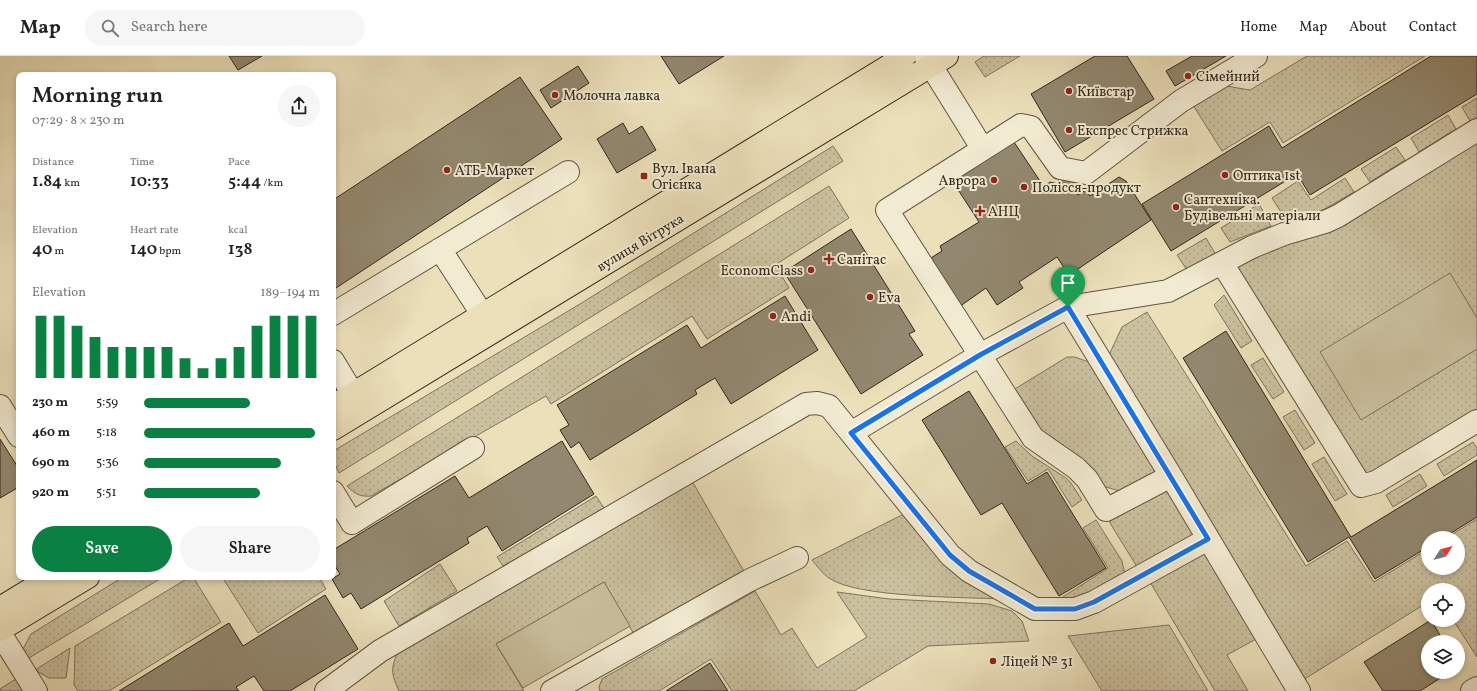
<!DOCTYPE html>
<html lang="en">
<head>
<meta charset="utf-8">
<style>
	body { margin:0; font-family:Vollkorn,serif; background:#f6f6f6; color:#222; height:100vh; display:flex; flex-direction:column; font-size:15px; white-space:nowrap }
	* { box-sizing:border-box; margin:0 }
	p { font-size:13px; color:#767676 }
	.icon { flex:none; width:22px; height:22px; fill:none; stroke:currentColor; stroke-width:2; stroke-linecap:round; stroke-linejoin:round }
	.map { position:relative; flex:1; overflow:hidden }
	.drawer { position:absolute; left:16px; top:16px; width:320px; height:508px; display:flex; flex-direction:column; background:#fff; border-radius:8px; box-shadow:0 2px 6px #0003 }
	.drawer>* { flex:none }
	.needle { width:26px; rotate:54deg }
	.controls { position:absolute; left:1421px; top:475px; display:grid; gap:8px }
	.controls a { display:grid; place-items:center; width:44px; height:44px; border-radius:50%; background:#fff; box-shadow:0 2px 6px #0003; font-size:20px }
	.pin { position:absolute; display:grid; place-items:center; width:34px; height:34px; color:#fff; margin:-41px -17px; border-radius:50% 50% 50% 0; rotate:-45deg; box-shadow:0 0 4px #0007 }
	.pin .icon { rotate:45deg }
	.round { display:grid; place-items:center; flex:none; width:42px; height:42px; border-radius:21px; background:#f6f6f6 }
	.summary { display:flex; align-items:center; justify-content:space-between; height:68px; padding:0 16px }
	h1 { font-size:22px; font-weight:600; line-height:30px }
	.figures { display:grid; grid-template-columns:repeat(3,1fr); gap:6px; height:68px; padding:4px 16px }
	.figures div { display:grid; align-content:center }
	.figures b { font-size:17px; font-weight:600 }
	.figures small { font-size:11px; font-weight:400 }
	.figures p { font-size:11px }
	.chart { height:112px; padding:8px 16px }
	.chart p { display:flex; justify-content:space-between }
	.chart svg { width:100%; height:72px; margin-top:4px; stroke:#0b8043; stroke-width:6 }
	.action { display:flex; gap:8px; margin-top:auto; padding:8px 16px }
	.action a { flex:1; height:46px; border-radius:24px; background:#0b8043; color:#fff; font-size:16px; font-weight:600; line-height:46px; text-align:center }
	.action a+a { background:#f6f6f6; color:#222 }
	ul { padding:0 16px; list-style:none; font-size:13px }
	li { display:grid; grid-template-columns:64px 48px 1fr; align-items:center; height:30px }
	li i { height:10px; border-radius:5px; background:#0b8043 }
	header { display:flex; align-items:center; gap:24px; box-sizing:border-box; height:56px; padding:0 20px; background:#fff; border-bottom:1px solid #e0e0e0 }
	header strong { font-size:19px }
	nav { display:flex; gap:22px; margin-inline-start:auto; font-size:14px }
	.search { width:280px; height:36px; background:#f6f6f6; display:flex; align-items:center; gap:10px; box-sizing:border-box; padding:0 14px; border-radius:22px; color:#767676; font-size:15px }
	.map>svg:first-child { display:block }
</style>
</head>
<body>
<header>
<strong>Map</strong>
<div class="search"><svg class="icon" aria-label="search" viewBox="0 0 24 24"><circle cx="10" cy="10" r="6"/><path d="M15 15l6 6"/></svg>Search here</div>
<nav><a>Home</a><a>Map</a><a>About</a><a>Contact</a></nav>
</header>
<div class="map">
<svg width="1477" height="635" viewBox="0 0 1477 635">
	<defs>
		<pattern id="grass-dots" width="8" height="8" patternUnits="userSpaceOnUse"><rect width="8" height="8" fill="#cbc19f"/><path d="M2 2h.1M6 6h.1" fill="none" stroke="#afa688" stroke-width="1.8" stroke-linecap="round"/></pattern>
	</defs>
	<rect width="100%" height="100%" fill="#ebe0ba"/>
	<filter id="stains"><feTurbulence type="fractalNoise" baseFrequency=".005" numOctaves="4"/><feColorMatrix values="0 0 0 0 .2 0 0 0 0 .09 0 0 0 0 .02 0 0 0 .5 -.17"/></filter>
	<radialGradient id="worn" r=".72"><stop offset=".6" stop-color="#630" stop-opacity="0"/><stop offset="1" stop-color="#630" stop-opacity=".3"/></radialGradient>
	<path fill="url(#grass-dots)" stroke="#7e745e" d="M 984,0 L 1020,0 L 985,21 L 975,6 Z
		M 1307,0 L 1425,0 L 1283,87 L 1270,66 L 1222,95 L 1193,49 L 1226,30 L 1250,34 Z
		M 1477,42 L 1477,61 L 1470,65 L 1462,51 Z
		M 1448,59 L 1456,73 L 1419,96 L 1411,82 Z
		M 1477,84 L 1477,262 L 1449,217 L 1362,363 L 1477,293 L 1477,356 L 1376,418 L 1363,420 L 1238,220 L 1236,209 Z
		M 833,90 L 843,105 L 339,417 L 333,404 L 335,394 L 580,248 Z
		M 1396,91 L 1405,104 L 1370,126 L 1361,113 Z
		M 1345,122 L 1354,136 L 1321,155 L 1286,164 L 1272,142 L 1298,125 L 1311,144 Z
		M 829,130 L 849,162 L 775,209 L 789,232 L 707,283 L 692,260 L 551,348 L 546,340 L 371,440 C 360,441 355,438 347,430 Z
		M 1259,148 L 1271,170 L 1230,186 L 1221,172 Z
		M 1206,182 L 1218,202 L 1189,217 L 1177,199 Z
		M 1224,239 L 1252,285 L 1241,292 L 1214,249 Z
		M 1147,256 L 1306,510 L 1347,485 L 1374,526 L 1428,493 L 1428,512 L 1458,512 L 1458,482 L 1446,482 L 1477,463 L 1477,601 L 1453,564 L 1458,564 L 1458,534 L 1428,534 L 1428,546 L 1303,624 L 1109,299 L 1122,271 Z
		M 1067,301 L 1075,301 L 1094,308 L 1161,418 L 1123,436 L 1106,431 L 1045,385 L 1010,336 Z
		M 1263,302 L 1284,336 L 1273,343 L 1251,309 Z
		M 1295,354 L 1315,387 L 1304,394 L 1283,361 Z
		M 1016,385 L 1032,400 L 1066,422 L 1071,427 L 1082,444 L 1072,451 L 1048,413 L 1028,425 L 1005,391 Z
		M 1473,386 L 1477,392 L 1477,399 L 1444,420 L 1437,408 Z
		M 1324,401 L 1347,438 L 1335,445 L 1312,408 Z
		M 1420,418 L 1427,430 L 1393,451 L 1386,439 Z
		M 692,425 L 745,517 L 635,580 L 604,526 L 496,588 L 524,635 L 399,635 C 392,619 390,614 397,598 Z
		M 1167,430 L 1197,482 L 1139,514 L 1110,467 L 1111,460 Z
		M 596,440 L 604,452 L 503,510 L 497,501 Z
		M 906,457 L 1002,543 C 964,541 857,542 829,522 C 823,518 817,510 812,504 Z
		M 1096,464 L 1122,505 L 1125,519 L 1091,540 L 1052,548 L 1108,512 L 1083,472 Z
		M 1204,495 L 1256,583 L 1227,599 L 1248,635 L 1215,635 L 1150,526 Z
		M 440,508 L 457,535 L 399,570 L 384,545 Z
		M 123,521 L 163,521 L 24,605 L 23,593 L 31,578 Z
		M 190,521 L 193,521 L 221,566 L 109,635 L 78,635 L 74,629 L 75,590 Z
		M 222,521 L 319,521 L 326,533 L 258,577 Z
		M 755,535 L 781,579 L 792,572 L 817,612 L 867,581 L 837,536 L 889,543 L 989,548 L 1012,555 L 1022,565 L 1029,585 L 928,590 L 854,635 L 732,635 L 711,603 L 659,635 L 600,635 L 599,631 L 602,623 Z
		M 1169,569 L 1208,635 L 1102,635 L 1068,580 Z
		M 70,592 L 66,622 L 49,622 L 35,614 Z
		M 19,621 L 27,635 L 0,635 L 0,633 Z"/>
	<path fill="#cbc19f" stroke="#7e745e" d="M 1450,217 L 1477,262 L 1477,293 L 1361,364 L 1320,296 Z
		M 604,526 L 630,570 L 523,632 L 496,588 Z"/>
	<path fill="#92886f" stroke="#31281d" d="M 229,0 L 262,0 L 238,14 Z
		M 661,0 L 724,0 L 679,28 Z
		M 1095,0 L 1127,0 L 1154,43 L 1065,96 L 1031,38 Z
		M 1192,0 L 1226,0 L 1175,30 L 1166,15 Z
		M 1431,0 L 1477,0 L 1477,38 L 1310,139 L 1297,118 L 1171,195 L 1142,148 L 1269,70 L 1282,92 Z
		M 578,10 L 589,27 L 551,52 L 540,34 Z
		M 520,21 L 562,83 L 333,234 L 333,144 Z
		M 623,67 L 629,78 L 642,70 L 656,94 L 617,117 L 597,83 Z
		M 1014,86 L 1044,131 L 1050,126 L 1058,128 L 1059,122 L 1074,125 L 1072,130 L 1078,139 L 1086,134 L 1090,140 L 1119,121 L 1126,125 L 1151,164 L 1069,219 L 1057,201 L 1019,226 L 1023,232 L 997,249 L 986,232 L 956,253 L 926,205 L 942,195 L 940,190 L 979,166 L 953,126 Z
		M 851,173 L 915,275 L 909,278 L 923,299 L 861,338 L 784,216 Z
		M 785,240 L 818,294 L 731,348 L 715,322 L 695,334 L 697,338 L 590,404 L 579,386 L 571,392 L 560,374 L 569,369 L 557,349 L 687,269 L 701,292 Z
		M 1226,275 L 1351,481 L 1477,404 L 1477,461 L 1443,482 L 1428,482 L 1428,491 L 1375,523 L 1349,481 L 1308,506 L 1183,302 Z
		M 969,335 L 1027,428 L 1047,416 L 1106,512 L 1059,540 L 1002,447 L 981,459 L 922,364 Z
		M 0,383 L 19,413 L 19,431 L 0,442 Z
		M 562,385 L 594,438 L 502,495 L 487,470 L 467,482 L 469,487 L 361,553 L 351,537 L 343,542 L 332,523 L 340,518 L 333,507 L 333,494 L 455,420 L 469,442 Z
		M 325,539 L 358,593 L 290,635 L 264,635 L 254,620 L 236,631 L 239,635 L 119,635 L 229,567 L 243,590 Z
		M 1431,564 L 1444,586 L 1428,586 L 1428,616 L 1450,616 L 1420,635 L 1383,635 L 1364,606 Z
		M 710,607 L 728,635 L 666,635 Z"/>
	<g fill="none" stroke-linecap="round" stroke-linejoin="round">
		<g stroke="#605644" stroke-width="24">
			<path id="minor" d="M 925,0 L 982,92
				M 1256,0 L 1181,45 L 1086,117 L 1060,112 L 1031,71 L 1021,69 L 887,154 L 980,299 L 1068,251 L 1171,420 L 1299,635
				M 440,193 L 482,258
				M 1222,207 L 1361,430 L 1376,426 L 1477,365
				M 1068,251 L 1168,235 L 1252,191 L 1284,178 L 1325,166 L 1338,160 L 1477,74
				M 333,258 L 568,116
				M 333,305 L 353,338
				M 0,350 L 19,380
				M 851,377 L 980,299 L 1033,382 L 1076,412 L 1087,423 L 1106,454 L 1171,420
				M 333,436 L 352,467 L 473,392
				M 0,577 L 36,635
				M 326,635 L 380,595 L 806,348 L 817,347 L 829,350 L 950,499 L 969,515 L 1035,553 L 1075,553 L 1094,546 L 1208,483
				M 552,635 L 750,524 L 797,502
				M 1472,635 L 1477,632"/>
		</g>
		<g stroke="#31281d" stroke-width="24">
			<path id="major" d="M 333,350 L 905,0
				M 333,373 L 947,0
				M 0,552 L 51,521
				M 0,574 L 88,521"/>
		</g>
		<use href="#minor" stroke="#f2ebd2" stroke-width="22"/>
		<use href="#major" stroke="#ebe0ba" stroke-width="22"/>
	</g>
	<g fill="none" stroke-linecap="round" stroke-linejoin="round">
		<g stroke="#fff" stroke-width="8">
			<path id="route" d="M 1068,251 L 1208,483 L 1094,546 L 1075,553 L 1035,553 L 969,515 L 950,499 L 851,377 L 980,299 Z"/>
		</g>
		<use href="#route" stroke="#1a73e8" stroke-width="5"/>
	</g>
	<g fill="#8f2418" stroke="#f2ebd2" stroke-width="1.5">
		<circle cx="1188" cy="20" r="4"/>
		<circle cx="1069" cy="35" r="4"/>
		<circle cx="555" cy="39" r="4"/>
		<circle cx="1069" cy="74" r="4"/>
		<circle cx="447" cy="114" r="4"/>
		<circle cx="1225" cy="119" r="4"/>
		<rect x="640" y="116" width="8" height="8" rx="2"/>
		<circle cx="994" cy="124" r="4"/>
		<circle cx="1024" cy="131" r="4"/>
		<circle cx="1176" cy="151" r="4"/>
		<path d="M978 149h4v4h4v4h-4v4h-4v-4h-4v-4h4z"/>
		<path d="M827 197h4v4h4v4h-4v4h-4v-4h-4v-4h4z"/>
		<circle cx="811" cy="214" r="4"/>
		<circle cx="870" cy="241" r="4"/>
		<circle cx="773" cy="260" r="4"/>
		<circle cx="993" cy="605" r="4"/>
	</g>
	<g text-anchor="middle" stroke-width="4" stroke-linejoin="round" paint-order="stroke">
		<g font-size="14" fill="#31281d" stroke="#f2ebd2" text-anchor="start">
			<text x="1196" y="25">Сімейний</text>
			<text x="1077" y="40">Київстар</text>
			<text x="563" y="44">Молочна лавка</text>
			<text x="1077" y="79">Експрес Стрижка</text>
			<text x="652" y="117">Вул. Івана<tspan x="652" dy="16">Огієнка</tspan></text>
			<text x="455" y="119">АТБ-Маркет</text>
			<text x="1233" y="124">Оптика 1st</text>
			<text x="986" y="129" text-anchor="end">Аврора</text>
			<text x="1032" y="136">Полісся-продукт</text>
			<text x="1184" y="148">Сантехніка.<tspan x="1184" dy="16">Будівельні матеріали</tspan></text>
			<text x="988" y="160">АНЦ</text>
			<text x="837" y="208">Санітас</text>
			<text x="803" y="219" text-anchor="end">EconomClass</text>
			<text x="878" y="246">Eva</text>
			<text x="781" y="265">Andi</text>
			<text x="1001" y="610">Ліцей № 31</text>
		</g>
		<g font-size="14" fill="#31281d" stroke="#f2ebd2">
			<text transform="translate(640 186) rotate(-31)" y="5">вулиця Вітрука</text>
		</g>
	</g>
	<rect width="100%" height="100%" filter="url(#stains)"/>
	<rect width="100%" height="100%" fill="url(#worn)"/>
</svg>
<div class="controls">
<a><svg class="needle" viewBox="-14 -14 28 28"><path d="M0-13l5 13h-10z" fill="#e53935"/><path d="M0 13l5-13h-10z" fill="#767676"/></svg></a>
<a><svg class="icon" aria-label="locate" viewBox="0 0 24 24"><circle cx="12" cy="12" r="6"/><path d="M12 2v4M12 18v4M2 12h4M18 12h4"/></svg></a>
<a><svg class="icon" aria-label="layers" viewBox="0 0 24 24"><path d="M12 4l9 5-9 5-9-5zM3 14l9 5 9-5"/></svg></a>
</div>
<div class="pin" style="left:1068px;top:251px;background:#1e9e55"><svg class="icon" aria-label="arrive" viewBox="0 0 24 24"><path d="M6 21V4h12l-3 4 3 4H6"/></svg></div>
<section class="drawer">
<div class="summary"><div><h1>Morning run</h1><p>07:29 · 8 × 230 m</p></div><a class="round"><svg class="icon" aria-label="share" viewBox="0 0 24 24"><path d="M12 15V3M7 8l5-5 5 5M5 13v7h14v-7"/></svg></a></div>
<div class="figures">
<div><p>Distance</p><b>1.84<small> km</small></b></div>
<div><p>Time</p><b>10:33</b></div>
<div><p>Pace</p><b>5:44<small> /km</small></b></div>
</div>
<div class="figures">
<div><p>Elevation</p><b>40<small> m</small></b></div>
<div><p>Heart rate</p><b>140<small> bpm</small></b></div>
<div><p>kcal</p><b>138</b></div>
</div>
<div class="chart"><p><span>Elevation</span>189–194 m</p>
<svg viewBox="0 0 160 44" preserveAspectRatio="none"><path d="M5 44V6M15 44V6M25 44V12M35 44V19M45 44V25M55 44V25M65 44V25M75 44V25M85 44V32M95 44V38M105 44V32M115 44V25M125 44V12M135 44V6M145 44V6M155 44V6"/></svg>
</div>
<ul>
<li><b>230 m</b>5:59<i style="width:60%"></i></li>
<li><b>460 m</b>5:18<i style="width:97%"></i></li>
<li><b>690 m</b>5:36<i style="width:78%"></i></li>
<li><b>920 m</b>5:51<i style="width:66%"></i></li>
</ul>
<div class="action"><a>Save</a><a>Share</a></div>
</section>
</div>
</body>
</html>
